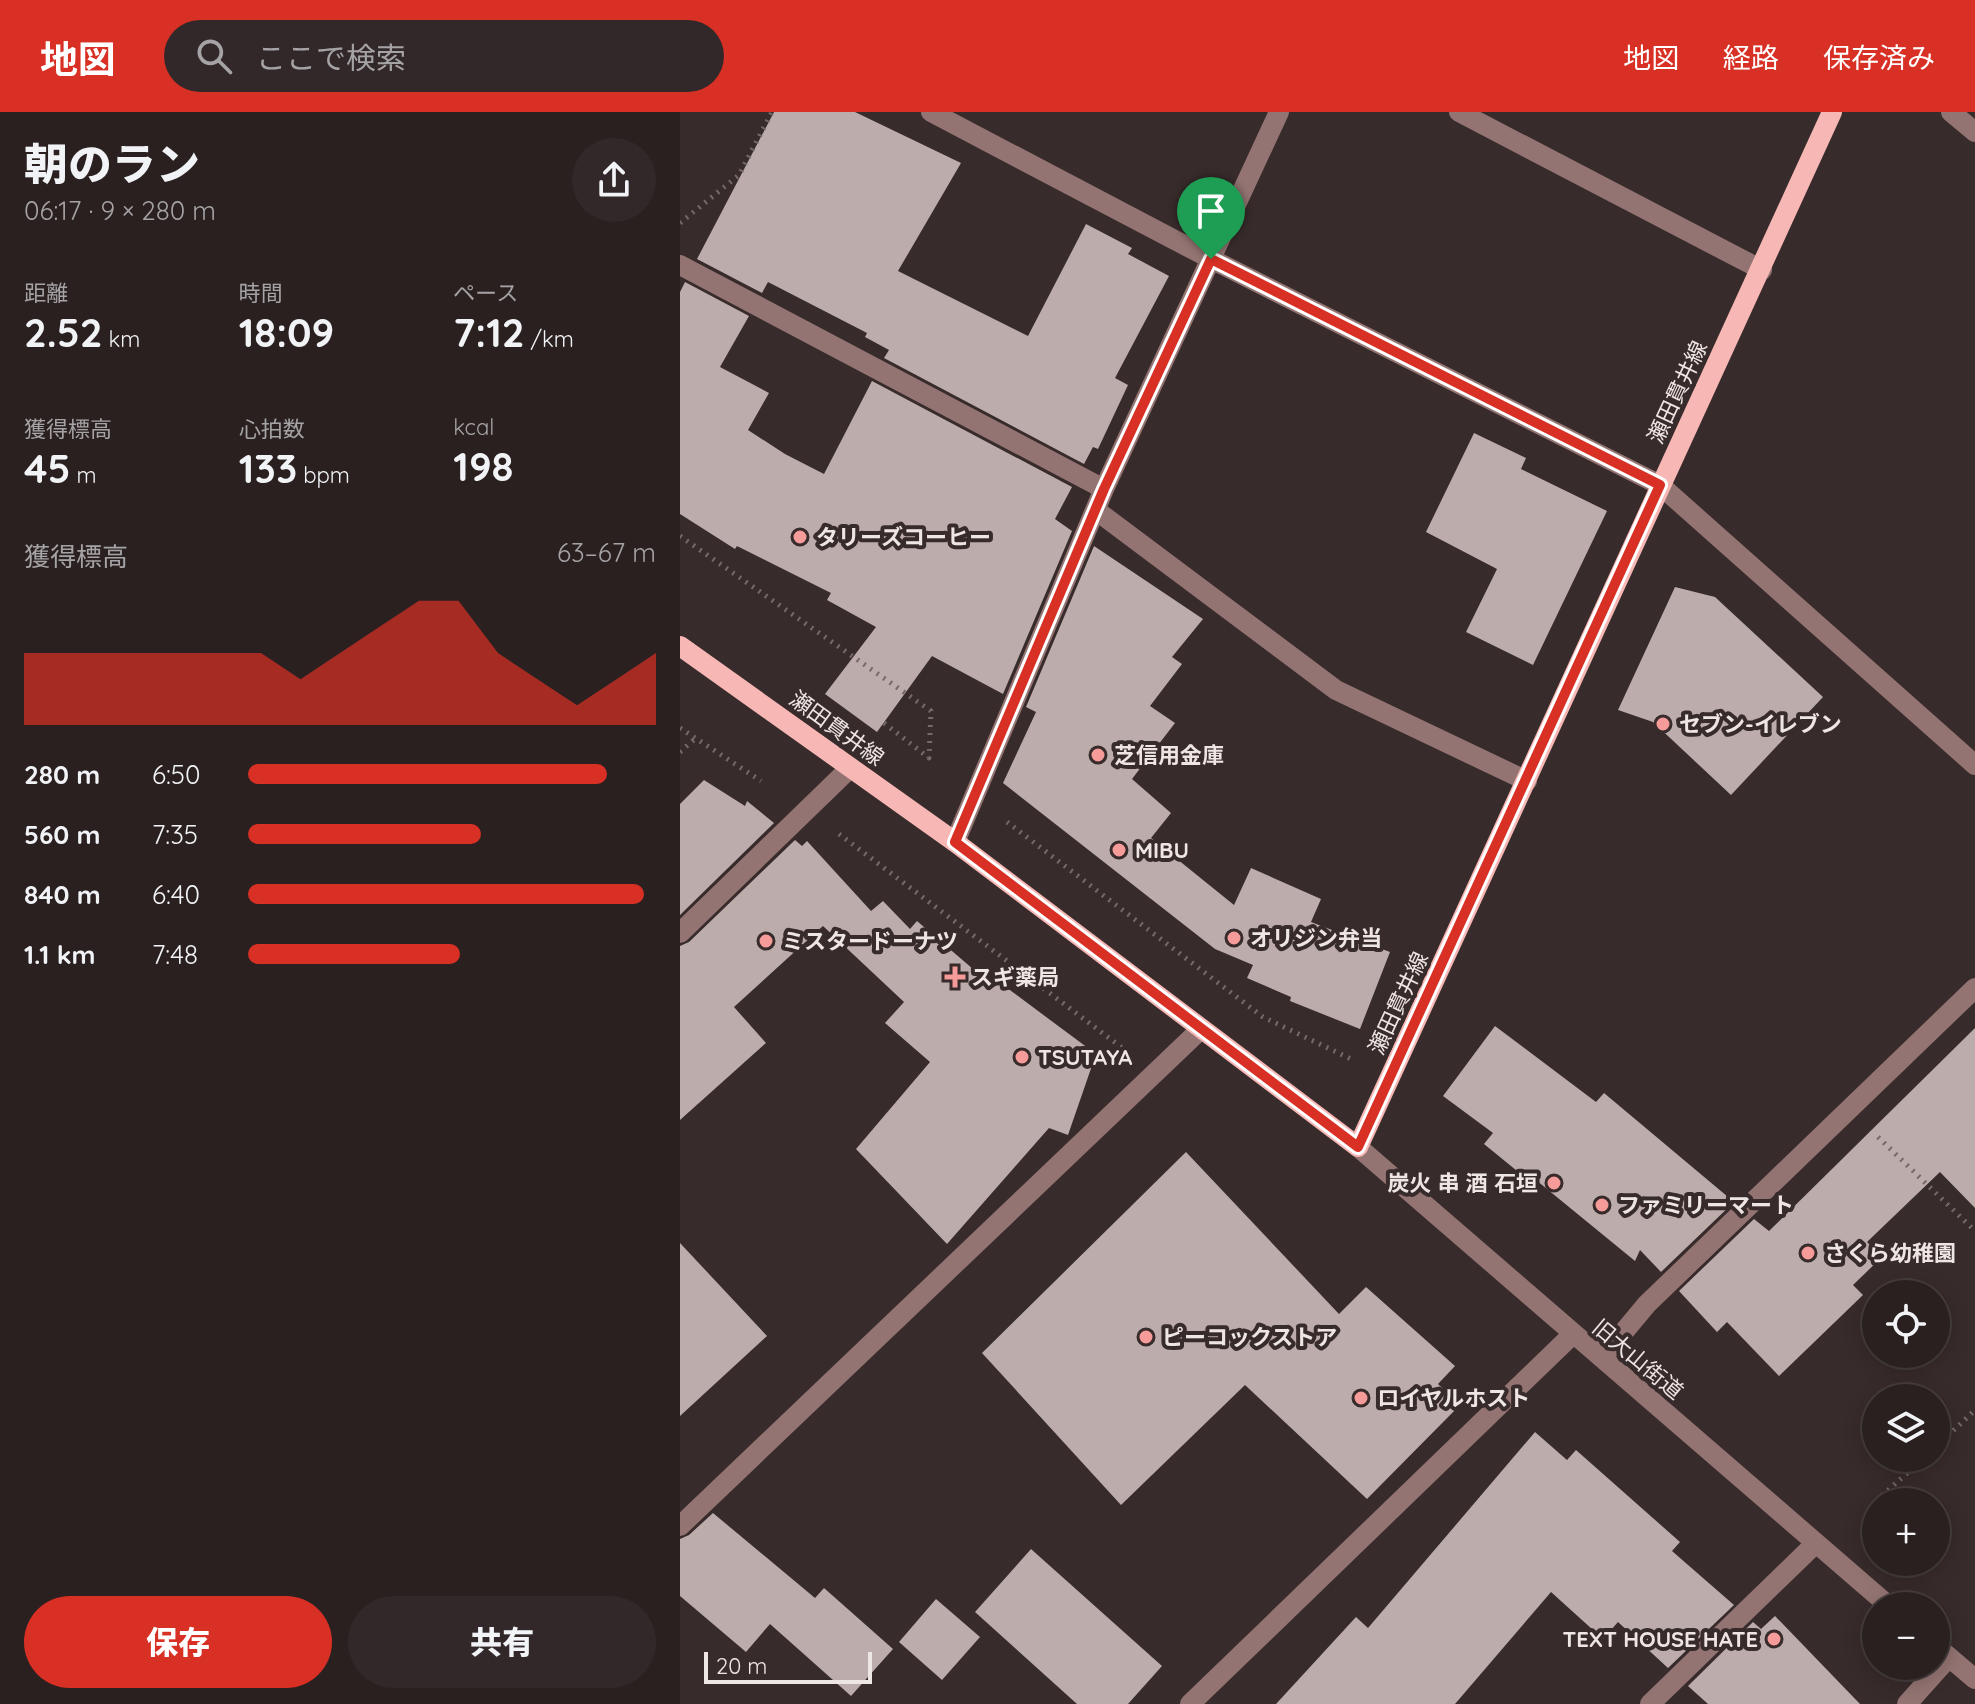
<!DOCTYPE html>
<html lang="ja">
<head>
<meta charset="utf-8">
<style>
	body { margin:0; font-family:Quicksand,"Noto Sans JP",sans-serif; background:#322829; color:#f1f3f6; height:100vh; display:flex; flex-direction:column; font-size:30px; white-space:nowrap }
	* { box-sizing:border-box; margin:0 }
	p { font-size:26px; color:#a5a3a5 }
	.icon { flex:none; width:44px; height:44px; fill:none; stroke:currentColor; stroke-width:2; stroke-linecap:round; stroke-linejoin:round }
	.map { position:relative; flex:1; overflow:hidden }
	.side { display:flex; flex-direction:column; background:#2a2020; width:680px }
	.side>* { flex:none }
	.fabs { position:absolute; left:1182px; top:1168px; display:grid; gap:16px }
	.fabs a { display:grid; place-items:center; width:88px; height:88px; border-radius:50%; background:#2a2020; box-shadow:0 4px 20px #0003,0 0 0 2px #463e3e; font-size:40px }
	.scale { position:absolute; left:24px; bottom:20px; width:168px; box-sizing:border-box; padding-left:8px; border:4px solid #eee5e5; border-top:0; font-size:22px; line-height:28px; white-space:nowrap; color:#eee5e5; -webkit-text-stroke:6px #382b2b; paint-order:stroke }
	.pin { position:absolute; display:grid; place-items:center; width:68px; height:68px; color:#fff; margin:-82px -34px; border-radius:50% 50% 50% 0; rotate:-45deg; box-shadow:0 0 8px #0007 }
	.pin .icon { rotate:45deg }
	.round { display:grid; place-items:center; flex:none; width:84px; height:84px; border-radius:42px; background:#322829 }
	.headline { display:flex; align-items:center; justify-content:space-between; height:136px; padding:0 24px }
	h1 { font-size:44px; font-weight:800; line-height:60px }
	.stats { display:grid; grid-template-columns:repeat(3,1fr); gap:12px; height:136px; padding:8px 24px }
	.stats div { display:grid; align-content:center }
	.stats b { font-size:40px; font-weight:800 }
	.stats small { font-size:22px; font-weight:400 }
	.stats p { font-size:22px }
	.chart { height:224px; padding:16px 24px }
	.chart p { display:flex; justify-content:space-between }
	.chart svg { width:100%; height:144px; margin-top:8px; fill:#d93025; opacity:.7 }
	.primary-button { display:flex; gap:16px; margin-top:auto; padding:16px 24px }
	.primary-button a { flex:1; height:92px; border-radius:48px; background:#d93025; color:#fff; font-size:32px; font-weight:800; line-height:92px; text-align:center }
	.primary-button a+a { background:#322829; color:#f1f3f6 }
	ul { padding:0 24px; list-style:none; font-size:26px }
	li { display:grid; grid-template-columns:128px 96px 1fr; align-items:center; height:60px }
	li i { height:20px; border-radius:10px; background:#d93025 }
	header { display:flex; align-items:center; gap:48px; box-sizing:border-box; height:112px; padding:0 40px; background:#d93025; color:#fff }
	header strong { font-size:38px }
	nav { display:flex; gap:44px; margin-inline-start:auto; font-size:28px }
	.search { width:560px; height:72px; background:#322829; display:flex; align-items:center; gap:20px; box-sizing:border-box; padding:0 28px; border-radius:44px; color:#a5a3a5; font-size:30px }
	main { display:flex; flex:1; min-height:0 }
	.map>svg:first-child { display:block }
</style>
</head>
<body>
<header>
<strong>地図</strong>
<div class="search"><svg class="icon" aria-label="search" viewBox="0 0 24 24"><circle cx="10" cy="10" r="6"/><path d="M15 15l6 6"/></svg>ここで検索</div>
<nav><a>地図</a><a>経路</a><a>保存済み</a></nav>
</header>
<main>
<section class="side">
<div class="headline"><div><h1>朝のラン</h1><p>06:17 · 9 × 280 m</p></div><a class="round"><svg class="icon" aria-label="share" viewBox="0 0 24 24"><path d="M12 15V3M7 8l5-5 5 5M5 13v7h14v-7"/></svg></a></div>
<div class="stats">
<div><p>距離</p><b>2.52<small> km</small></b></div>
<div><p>時間</p><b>18:09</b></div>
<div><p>ペース</p><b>7:12<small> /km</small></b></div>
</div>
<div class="stats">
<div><p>獲得標高</p><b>45<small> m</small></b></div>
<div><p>心拍数</p><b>133<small> bpm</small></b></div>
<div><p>kcal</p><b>198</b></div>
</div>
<div class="chart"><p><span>獲得標高</span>63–67 m</p>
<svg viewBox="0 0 160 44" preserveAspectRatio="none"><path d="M0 44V22L10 22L20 22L30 22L40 22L50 22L60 22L70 30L80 22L90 14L100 6L110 6L120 22L130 30L140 38L150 30L160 22V44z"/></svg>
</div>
<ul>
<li><b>280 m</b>6:50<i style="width:88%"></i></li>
<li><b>560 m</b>7:35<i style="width:57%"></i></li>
<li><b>840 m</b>6:40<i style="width:97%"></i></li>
<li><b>1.1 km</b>7:48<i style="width:52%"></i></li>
</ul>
<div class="primary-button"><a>保存</a><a>共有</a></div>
</section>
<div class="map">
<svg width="1295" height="1592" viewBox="0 0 1295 1592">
	<rect width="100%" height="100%" fill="#382b2b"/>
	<path fill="#bcacab" d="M 94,0 L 175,0 L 281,51 L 218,159 L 348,224 L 406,112 L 452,136 L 448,142 L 489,164 L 435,266 L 448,273 L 418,337 L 413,335 L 404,352 L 204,246 L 209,238 L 185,225 L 187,221 L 88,170 L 82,181 L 17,147 Z
		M 5,170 L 69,204 L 40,255 L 89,281 L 68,318 L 105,342 L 144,362 L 192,269 L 392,375 L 375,407 L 392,419 L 323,582 L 252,544 L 197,620 L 145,582 L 196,515 L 147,488 L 151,481 L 57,434 L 55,437 L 0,402 L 0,180 Z
		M 794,321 L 846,346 L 841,357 L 927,399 L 853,553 L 786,520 L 817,457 L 746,420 Z
		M 414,434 L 523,507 L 492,545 L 502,552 L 470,594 L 495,611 L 452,667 L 491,701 L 471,726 L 554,793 L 571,756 L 641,787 L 631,810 L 710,840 L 680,917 L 610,889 L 611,885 L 567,866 L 573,853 L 535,837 L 323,671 L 356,600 L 346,595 Z
		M 995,475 L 1035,485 L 1143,585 L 1051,683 L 973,610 L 938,598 Z
		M 24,668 L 65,694 L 67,689 L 94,711 L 0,803 L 0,692 Z
		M 115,728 L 122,734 L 127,729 L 191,799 L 203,789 L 230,817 L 237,809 L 314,875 L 319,870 L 416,942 L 388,1023 L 369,1016 L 267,1132 L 176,1037 L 250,950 L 205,911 L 224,890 L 143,814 L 54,895 L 86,931 L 0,1008 L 0,834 L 9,830 Z
		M 815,914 L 916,990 L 924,981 L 1054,1090 L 981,1160 L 960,1138 L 955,1149 L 845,1059 L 842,1063 L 804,1032 L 813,1021 L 763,984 Z
		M 1295,916 L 1295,1096 L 1260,1060 L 1187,1130 L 1202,1145 L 1173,1173 L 1183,1183 L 1099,1264 L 1047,1210 L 1037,1220 L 999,1179 L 1074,1107 L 1089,1119 Z
		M 506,1040 L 659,1202 L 686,1175 L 775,1254 L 758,1272 L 780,1293 L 687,1387 L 565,1273 L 441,1393 L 302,1241 Z
		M 0,1131 L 87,1224 L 0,1304 Z
		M 855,1320 L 887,1348 L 896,1338 L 1000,1430 L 992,1439 L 1054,1493 L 988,1556 L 938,1510 L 923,1527 L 871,1480 L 775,1592 L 596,1592 L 676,1505 L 688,1516 Z
		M 33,1401 L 135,1486 L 144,1476 L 213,1537 L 171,1584 L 90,1512 L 66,1540 L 0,1484 L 0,1427 L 9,1423 Z
		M 351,1437 L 482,1554 L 448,1592 L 397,1592 L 295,1500 Z
		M 256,1487 L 300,1525 L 262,1568 L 219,1530 Z
		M 1095,1504 L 1180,1592 L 1028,1592 L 1008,1574 L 1073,1510 L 1081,1517 Z"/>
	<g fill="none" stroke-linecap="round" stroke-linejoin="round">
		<path stroke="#756a6a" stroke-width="5" stroke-dasharray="2 6" stroke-linecap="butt" d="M 0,111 L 59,63 L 92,0
			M 0,424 L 251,599 L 249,646 L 204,611
			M 0,616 L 81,669
			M 0,640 L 16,626
			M 327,710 L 583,905 L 673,948
			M 159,722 L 445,938
			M 1198,1025 L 1295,1119
			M 1256,1335 L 1295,1298
			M 1196,1389 L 1244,1346"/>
		<path stroke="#937472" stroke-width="20" d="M 251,0 L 531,147 L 980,373 L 1295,653
			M 779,0 L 1082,158
			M 1271,0 L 1295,20
			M 0,153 L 424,377
			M 417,399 L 656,578 L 847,669
			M 275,730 L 424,377 L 599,0
			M 0,821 L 170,656
			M 678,1035 L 1209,1494
			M 922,1246 L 967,1192 L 1295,876
			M 0,1414 L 521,917
			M 1256,1534 L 1295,1567
			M 510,1592 L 892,1223
			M 970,1592 L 1136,1431
			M 1227,1592 L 1269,1545"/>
		<path stroke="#f7b7b5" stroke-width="20" d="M 0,534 L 275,730 L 678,1035 L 1152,0"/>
	</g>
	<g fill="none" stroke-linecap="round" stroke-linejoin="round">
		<g stroke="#fff" stroke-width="16">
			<path id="route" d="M 531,147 L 980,373 L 678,1035 L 275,730 L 424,377 Z"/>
		</g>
		<use href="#route" stroke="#d93025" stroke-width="10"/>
	</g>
	<g fill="#f59b99" stroke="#382b2b" stroke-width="3">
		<circle cx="120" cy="425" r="8"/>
		<circle cx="983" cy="612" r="8"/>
		<circle cx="418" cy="643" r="8"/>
		<circle cx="439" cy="738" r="8"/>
		<circle cx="554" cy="826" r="8"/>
		<circle cx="86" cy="829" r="8"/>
		<path d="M271 853h8v8h8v8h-8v8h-8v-8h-8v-8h8z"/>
		<circle cx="342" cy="945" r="8"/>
		<circle cx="874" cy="1071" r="8"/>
		<circle cx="922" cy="1093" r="8"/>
		<circle cx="1128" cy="1141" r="8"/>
		<circle cx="466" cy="1225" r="8"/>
		<circle cx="681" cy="1286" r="8"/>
		<circle cx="1094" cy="1527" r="8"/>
	</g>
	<g text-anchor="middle" stroke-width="8" stroke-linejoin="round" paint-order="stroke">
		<g font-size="22" fill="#eee5e5" stroke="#382b2b">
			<text transform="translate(997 280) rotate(-65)" y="8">瀬田貫井線</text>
			<text transform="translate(157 616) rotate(36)" y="8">瀬田貫井線</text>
			<text transform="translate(718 891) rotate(-65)" y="8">瀬田貫井線</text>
			<text transform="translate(958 1247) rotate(40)" y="8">旧大山街道</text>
		</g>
		<g font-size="22" font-weight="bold" fill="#eee5e5" stroke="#382b2b" text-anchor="start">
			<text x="136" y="433">タリーズコーヒー</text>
			<text x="999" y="620">セブン-イレブン</text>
			<text x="434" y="651">芝信用金庫</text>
			<text x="455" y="746">MIBU</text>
			<text x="570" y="834">オリジン弁当</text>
			<text x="102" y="837">ミスタードーナツ</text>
			<text x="291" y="873">スギ薬局</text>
			<text x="358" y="953">TSUTAYA</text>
			<text x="858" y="1079" text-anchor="end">炭火 串 酒 石垣</text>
			<text x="938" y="1101">ファミリーマート</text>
			<text x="1144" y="1149">さくら幼稚園</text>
			<text x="482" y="1233">ピーコックストア</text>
			<text x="697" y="1294">ロイヤルホスト</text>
			<text x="1078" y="1535" text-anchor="end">TEXT HOUSE HATE</text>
		</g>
	</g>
</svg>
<div class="fabs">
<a><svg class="icon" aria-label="locate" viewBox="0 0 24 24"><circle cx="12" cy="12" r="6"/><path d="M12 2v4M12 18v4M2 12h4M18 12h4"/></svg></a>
<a><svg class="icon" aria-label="layers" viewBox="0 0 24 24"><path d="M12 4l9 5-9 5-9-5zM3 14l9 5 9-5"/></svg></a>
<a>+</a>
<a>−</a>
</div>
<div class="scale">20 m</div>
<div class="pin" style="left:531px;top:147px;background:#1e9e55"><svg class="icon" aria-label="arrive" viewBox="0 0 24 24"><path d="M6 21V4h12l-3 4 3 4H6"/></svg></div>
</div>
</main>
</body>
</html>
